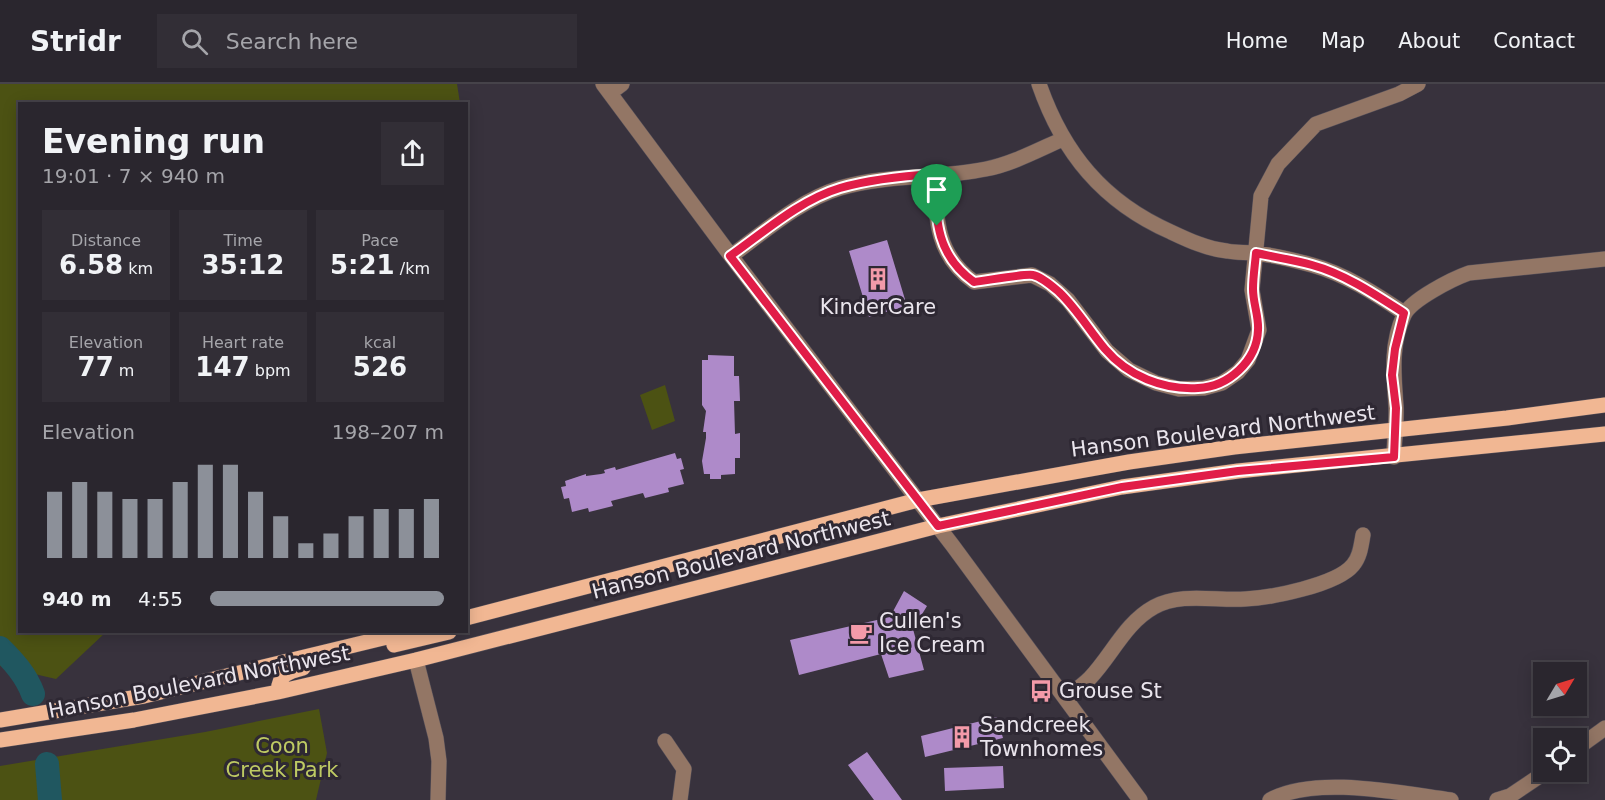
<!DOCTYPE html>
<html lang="en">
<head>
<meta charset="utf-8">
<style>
	body { margin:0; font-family:"DejaVu Sans",sans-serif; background:#322e36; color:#f1f3f6; height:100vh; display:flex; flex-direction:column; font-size:22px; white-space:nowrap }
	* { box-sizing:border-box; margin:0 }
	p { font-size:20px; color:#a5a5aa }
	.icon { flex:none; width:33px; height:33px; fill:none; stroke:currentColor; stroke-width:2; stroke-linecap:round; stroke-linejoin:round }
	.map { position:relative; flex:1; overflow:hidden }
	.drawer { position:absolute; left:18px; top:18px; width:450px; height:531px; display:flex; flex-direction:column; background:#2a262e; border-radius:0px; box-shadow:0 3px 15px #0003,0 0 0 2px #46434a }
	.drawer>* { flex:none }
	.needle { width:39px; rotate:52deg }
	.controls { position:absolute; left:1533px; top:578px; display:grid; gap:12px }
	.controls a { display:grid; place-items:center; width:54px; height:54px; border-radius:0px; background:#2a262e; box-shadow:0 3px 15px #0003,0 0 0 2px #46434a; font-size:30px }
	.pin { position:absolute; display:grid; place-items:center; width:51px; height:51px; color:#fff; margin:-62px -26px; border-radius:50% 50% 50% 0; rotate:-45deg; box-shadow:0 0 6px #0007 }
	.pin .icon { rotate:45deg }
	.round { display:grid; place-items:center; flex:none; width:63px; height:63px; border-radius:0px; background:#322e36 }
	.overview { display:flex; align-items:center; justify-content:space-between; height:102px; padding:0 24px }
	h1 { font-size:33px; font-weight:800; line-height:45px }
	.figures { display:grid; grid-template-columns:repeat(3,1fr); gap:9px; height:102px; padding:6px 24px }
	.figures div { display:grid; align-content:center; border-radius:0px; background:#322e36; text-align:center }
	.figures b { font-size:26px; font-weight:800 }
	.figures small { font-size:16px; font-weight:400 }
	.figures p { font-size:16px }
	.chart { height:168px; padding:12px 24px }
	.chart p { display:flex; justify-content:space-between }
	.chart svg { width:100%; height:108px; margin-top:6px; stroke:#8c9099; stroke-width:6 }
	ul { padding:0 24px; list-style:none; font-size:20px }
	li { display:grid; grid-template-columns:96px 72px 1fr; align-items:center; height:45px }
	li i { height:15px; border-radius:8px; background:#8c9099 }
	header { display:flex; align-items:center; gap:36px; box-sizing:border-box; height:84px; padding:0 30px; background:#2a262e; border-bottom:2px solid #46434a }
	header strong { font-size:28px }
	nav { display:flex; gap:33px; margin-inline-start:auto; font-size:21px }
	.search { width:420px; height:54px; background:#322e36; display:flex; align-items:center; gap:15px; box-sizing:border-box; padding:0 21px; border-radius:0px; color:#a5a5aa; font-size:22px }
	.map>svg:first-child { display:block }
</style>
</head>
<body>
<header>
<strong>Stridr</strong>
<div class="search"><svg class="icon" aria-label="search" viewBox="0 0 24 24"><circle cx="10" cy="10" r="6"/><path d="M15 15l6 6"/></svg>Search here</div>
<nav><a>Home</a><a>Map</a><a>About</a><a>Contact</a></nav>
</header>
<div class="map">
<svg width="1605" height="716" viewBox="0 0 1605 716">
	<rect width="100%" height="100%" fill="#38323d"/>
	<path fill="#4c5213" d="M 0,0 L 457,0 L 460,19 L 20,20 L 20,548 L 106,548 L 56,595 L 0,582 Z
		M 665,301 L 675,337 L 652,346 L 640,311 Z
		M 319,625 L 327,669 L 316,716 L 0,716 L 0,682 L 205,648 Z"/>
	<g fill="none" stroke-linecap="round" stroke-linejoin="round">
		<path stroke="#205760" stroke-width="24" d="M 0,564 C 14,578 26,591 33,610
			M 47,680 L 50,716"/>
	</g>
	<path fill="#ae8ac9" d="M 887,156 L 907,222 L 869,233 L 849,167 Z
		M 708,271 L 734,272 L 734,292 L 739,292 L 740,317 L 734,317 L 735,350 L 740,349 L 740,374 L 735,374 L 735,390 L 721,391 L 721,395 L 710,395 L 710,390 L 704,390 L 702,377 L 706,354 L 706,348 L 703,348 L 706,327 L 702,321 L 702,276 L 708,276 Z
		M 675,369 L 677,375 L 681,374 L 684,385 L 680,386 L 684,400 L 668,404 L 669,408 L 645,414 L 643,409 L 611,417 L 613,422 L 589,428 L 588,424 L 572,428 L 569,414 L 564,415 L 561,403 L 566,402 L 565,397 L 586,390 L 586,392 L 601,390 L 605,389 L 604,386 L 615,383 L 616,386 Z
		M 904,507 L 927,522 L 913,545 L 924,586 L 889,594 L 881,570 L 799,591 L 790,556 L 890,533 Z
		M 997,633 L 1003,654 L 925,673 L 921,652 Z
		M 867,668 L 902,716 L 874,716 L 848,681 Z
		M 1003,682 L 1004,704 L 945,707 L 944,684 Z"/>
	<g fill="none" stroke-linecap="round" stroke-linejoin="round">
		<g stroke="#544f59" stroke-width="16">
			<path id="minor" d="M 603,0 L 731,172 L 953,462 L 1140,716
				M 1039,0 C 1063,69 1103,118 1171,148 C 1188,156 1207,165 1227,167 C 1236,169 1245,168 1254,169 C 1273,171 1294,176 1312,181 C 1345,190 1376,210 1404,229
				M 610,9 L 622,0
				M 935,90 C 936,134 935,170 974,198 L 1032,191 L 1050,200 L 1068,216 L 1107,267 L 1129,286 L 1156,299 L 1179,305 L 1204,304 L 1222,299 L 1238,288 L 1248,276 L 1259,246 L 1252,206 L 1261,112 L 1278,80 L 1316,40 L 1399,10 L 1418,0
				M 731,172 C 764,148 800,116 840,104 C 888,90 937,95 986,85 C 1012,80 1038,66 1063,55
				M 1394,373 C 1394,356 1397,339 1396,322 C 1394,292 1390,261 1404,231 C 1411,216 1452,195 1469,189 L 1605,175
				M 416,576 L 436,654 L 439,677 L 438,716
				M 1065,614 C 1073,608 1082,602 1090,594 C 1112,571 1125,539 1154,523 C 1181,508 1215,517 1245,515 C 1270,514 1337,501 1353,481 C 1360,473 1361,462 1363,451
				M 665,657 L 684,685 L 680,716
				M 1576,665 L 1605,644
				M 1270,716 C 1315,691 1399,709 1451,716
				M 1497,716 L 1510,712 L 1547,687"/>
		</g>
		<g stroke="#544f59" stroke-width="16">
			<path id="major" d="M 466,534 L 918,416 L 1129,378 L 1234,363 L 1507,334 L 1605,321
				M 394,561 L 449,548
				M 278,608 C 279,590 288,588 303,584
				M 0,636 L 144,612 L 408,548
				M 0,656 L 134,636 L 278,608 L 416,576 L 938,442 L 1122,403 L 1238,387 L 1605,350"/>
		</g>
		<use href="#minor" stroke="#937665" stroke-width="15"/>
		<use href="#major" stroke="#f1b793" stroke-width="15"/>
	</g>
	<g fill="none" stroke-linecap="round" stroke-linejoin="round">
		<g stroke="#fff" stroke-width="12">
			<path id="route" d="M 935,90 C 936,135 935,170 974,198 C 985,197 1025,189 1033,191 C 1042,193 1052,202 1059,208 C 1077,225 1089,246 1105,265 C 1128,292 1163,306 1198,304 C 1228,303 1257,277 1258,246 C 1259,233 1253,219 1253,205 C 1253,193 1255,181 1256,169 C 1275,173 1294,176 1312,181 C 1345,190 1376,211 1404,229 L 1395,265 L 1392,291 L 1396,324 L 1394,373 L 1238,387 L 1122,403 L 938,442 L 730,172 C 764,148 800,116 840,104 C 871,95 903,92 935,90 Z"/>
		</g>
		<use href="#route" stroke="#e11d48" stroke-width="8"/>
	</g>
	<defs>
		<g id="building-bare" transform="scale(1.8)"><path d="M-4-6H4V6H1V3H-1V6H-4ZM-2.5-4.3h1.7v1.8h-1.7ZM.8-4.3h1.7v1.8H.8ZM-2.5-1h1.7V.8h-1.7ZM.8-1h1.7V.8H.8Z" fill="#f39aa9" stroke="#2e2833" stroke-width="2.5" paint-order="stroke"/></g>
		<g id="cafe-bare" transform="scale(1.8)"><path d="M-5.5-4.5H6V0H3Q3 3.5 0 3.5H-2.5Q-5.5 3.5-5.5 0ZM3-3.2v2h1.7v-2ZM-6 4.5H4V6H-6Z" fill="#f39aa9" stroke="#2e2833" stroke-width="2.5" paint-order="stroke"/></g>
		<g id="bus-bare" transform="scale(1.8)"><path d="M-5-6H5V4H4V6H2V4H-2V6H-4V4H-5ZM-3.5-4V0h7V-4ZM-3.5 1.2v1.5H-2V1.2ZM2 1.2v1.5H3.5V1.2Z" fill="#f39aa9" stroke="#2e2833" stroke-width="2.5" paint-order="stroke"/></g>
	</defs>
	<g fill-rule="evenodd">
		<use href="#building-bare" x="878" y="195"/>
		<use href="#cafe-bare" x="861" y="549"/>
		<use href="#bus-bare" x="1041" y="607"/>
		<use href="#building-bare" x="962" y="653"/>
	</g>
	<g text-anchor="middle" stroke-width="6" stroke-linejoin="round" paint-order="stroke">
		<g font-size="21" fill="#eae5ed" stroke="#2e2833" text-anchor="start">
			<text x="878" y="230" text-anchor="middle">KinderCare</text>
			<text x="879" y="544">Cullen's<tspan x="879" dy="24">Ice Cream</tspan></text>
			<text x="1059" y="614">Grouse St</text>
			<text x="980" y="648">Sandcreek<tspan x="980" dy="24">Townhomes</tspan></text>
		</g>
		<g font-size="21" fill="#eae5ed" stroke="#2e2833">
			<text transform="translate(1223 347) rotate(-7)" y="7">Hanson Boulevard Northwest</text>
			<text transform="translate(741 471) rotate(-14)" y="7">Hanson Boulevard Northwest</text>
			<text transform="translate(199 598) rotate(-11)" y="7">Hanson Boulevard Northwest</text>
		</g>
		<g font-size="21" fill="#beca63" stroke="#2e2833">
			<text x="282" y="669">Coon<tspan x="282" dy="24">Creek Park</tspan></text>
		</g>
	</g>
</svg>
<div class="controls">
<a><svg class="needle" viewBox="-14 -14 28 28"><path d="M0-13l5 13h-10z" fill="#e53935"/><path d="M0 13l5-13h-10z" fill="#a5a5aa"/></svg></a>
<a><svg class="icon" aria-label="locate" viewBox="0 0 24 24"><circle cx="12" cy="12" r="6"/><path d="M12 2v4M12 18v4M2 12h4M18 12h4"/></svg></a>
</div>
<div class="pin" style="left:937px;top:142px;background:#1e9e55"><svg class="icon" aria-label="arrive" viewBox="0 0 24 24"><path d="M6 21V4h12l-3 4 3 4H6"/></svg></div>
<section class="drawer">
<div class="overview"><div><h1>Evening run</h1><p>19:01 · 7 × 940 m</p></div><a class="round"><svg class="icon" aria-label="share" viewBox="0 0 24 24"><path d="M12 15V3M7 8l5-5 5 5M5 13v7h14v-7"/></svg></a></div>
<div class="figures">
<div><p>Distance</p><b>6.58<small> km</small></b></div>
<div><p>Time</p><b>35:12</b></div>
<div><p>Pace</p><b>5:21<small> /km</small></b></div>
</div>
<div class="figures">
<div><p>Elevation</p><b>77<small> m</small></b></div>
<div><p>Heart rate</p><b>147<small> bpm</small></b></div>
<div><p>kcal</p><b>526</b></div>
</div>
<div class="chart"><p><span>Elevation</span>198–207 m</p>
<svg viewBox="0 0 160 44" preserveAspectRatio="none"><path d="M5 44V17M15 44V13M25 44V17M35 44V20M45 44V20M55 44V13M65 44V6M75 44V6M85 44V17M95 44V27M105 44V38M115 44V34M125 44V27M135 44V24M145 44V24M155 44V20"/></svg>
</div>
<ul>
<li><b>940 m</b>4:55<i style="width:100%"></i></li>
</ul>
</section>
</div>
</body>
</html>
